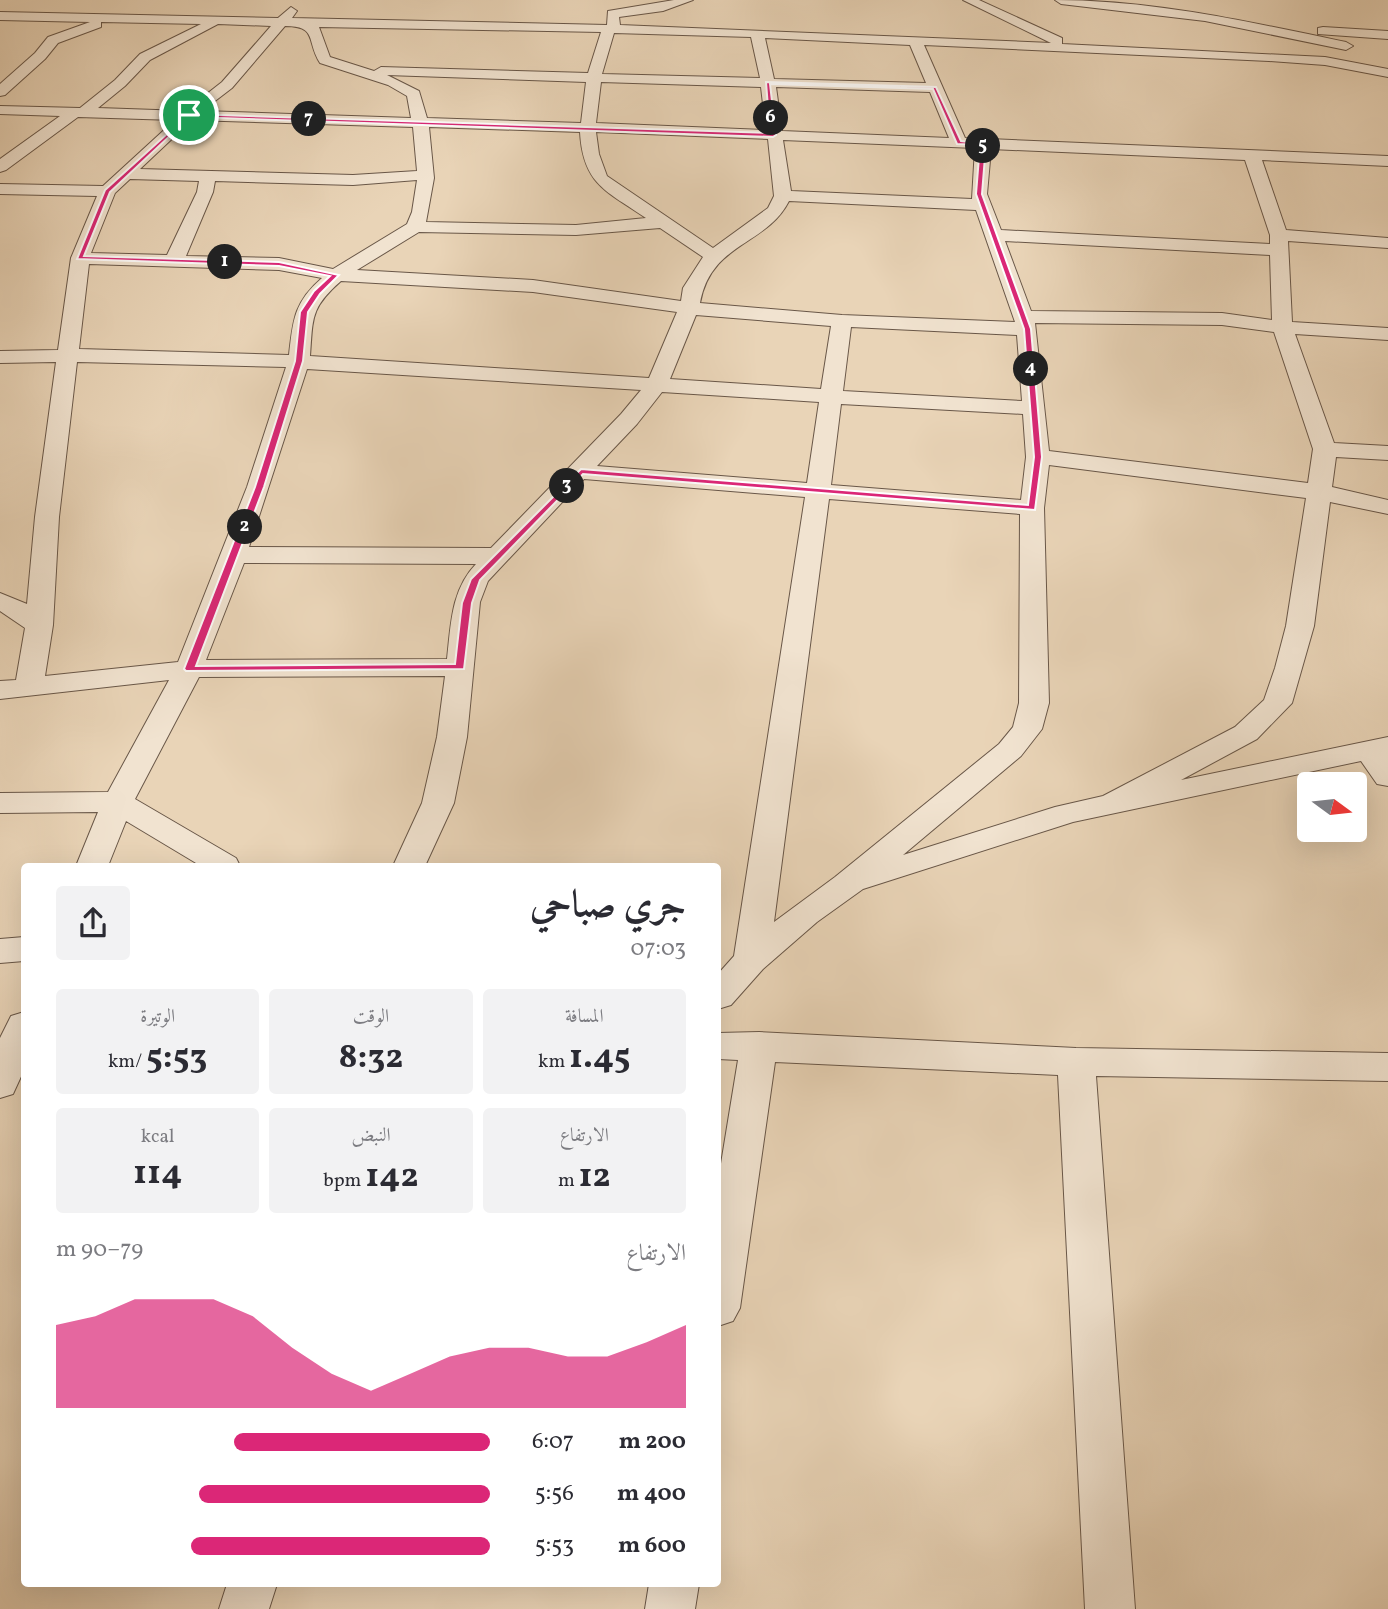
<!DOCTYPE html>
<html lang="ar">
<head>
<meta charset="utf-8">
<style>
	body { margin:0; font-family:Vollkorn,Amiri,serif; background:#f2f2f3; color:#2b2b33; direction:rtl; height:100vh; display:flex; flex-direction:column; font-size:26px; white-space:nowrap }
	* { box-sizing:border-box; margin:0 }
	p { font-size:23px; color:#7c7c81 }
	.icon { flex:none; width:38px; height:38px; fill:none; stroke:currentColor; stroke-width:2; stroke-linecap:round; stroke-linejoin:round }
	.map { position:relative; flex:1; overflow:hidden; direction:ltr }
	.details { position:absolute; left:21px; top:863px; width:700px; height:724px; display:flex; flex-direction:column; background:#fff; border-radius:7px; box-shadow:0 7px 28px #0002; direction:rtl }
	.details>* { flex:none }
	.needle { width:46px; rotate:105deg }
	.controls { position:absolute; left:1297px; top:772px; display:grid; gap:14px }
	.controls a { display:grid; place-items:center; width:70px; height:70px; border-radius:7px; background:#fff; box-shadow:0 7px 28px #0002; font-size:35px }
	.pin { position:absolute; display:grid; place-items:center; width:60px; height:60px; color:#fff; margin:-30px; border:4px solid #fff; border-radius:50%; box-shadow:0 2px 7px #0007 }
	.km { position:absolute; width:35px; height:35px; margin:-18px; border-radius:50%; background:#222; color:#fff; font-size:19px; line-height:35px; text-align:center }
	.round { display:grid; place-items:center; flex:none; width:74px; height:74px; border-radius:7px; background:#f2f2f3 }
	.head { display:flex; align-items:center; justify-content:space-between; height:119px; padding:0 35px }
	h1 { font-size:38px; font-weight:700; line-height:52px }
	.metrics { display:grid; grid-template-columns:repeat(3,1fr); gap:10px; height:119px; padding:7px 35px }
	.metrics div { display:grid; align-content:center; border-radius:7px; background:#f2f2f3; text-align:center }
	.metrics b { font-size:35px; font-weight:700 }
	.metrics small { font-size:19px; font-weight:400 }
	.metrics p { font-size:19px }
	.chart { height:196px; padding:14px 35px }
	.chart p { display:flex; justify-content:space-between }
	.chart svg { width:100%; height:126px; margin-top:7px; fill:#db2777; opacity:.7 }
	ul { padding:0 35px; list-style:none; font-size:23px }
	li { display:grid; grid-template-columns:112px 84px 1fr; align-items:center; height:52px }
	li i { height:18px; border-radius:9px; background:#db2777 }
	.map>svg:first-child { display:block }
</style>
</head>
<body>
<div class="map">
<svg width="1388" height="1609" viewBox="0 0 1388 1609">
	<rect width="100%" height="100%" fill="#e9d4b7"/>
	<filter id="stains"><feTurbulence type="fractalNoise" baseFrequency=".00286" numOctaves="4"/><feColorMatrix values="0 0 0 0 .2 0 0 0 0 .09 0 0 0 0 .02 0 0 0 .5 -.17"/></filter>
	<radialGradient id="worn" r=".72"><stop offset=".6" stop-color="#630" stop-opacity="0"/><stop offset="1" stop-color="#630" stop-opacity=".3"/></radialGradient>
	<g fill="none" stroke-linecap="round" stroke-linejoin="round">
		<g stroke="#695748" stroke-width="2">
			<path id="minor" d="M 674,0 L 693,0 L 663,11 L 619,17 L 620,25 L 1051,43 L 963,0 L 979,0 L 1062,38 L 1062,44 L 1325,57 L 1388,69 L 1388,77 L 1325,65 L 1269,61 L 924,45 L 965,138 L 1388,156 L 1388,166 L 1262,160 L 1286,230 L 1388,238 L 1388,248 L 1288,241 L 1292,322 L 1388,328 L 1388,340 L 1295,334 L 1334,443 L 1388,446 L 1388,460 L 1336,457 L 1332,487 L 1388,500 L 1388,514 L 1330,502 L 1314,626 L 1292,703 L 1257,739 L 1181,780 L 1388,737 L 1388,786 L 1377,784 L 1361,761 L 1073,822 L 863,889 L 817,922 L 763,969 L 731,1005 L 718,1009 L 718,974 L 734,956 L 805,497 L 584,479 L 488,581 L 480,602 L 467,737 L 454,803 L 425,866 L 393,866 L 422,803 L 437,737 L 445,676 L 199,677 L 135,799 L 236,858 L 240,866 L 201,866 L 126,821 L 108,866 L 76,866 L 98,812 L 0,813 L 0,793 L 108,792 L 169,680 L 0,699 L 0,681 L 16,680 L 25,628 L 0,611 L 0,593 L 27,604 L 35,517 L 56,362 L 0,363 L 0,351 L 58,350 L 71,258 L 97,196 L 0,194 L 0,184 L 103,186 L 175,120 L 78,117 L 6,170 L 0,172 L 0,159 L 60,116 L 0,114 L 0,106 L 80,108 L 115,80 L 140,54 L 201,24 L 101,22 L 101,27 L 58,43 L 45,59 L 5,95 L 0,96 L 0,84 L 35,53 L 48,37 L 90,22 L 0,20 L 0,12 L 278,18 L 291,7 L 297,11 L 292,18 L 607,25 L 608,11 ZM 218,24 L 271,26 L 222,82 L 185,111 L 98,108 L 125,86 L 150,60 ZM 285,26 C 318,26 306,41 320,63 L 388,85 L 407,96 L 411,118 L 202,111 L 232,88 ZM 319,27 L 601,32 L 588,73 L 381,67 L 374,71 L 330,57 ZM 614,33 L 751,37 L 760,78 L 602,74 ZM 765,38 L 910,45 L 926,83 L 774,79 ZM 387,75 L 586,82 L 581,123 L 427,118 L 419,91 ZM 601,82 L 761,87 L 766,130 L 596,123 ZM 776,87 L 930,92 L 949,138 L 782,131 ZM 192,120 L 413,127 L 417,171 L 353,175 L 140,169 ZM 429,127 L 580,132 C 583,185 607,191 646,218 L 576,225 L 426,222 L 434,178 ZM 596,132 L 768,139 L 774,196 L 768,208 L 713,248 L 607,176 L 599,154 ZM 783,140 L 975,148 L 972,199 L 791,191 ZM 991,149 L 1245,160 L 1270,235 L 1270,244 L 1001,230 L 987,194 ZM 130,179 L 199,181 L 197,192 L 167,255 L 91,253 L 115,193 ZM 417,180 L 412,212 L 407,224 L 333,269 L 279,258 L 186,256 L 213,192 L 215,181 L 353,185 ZM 789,201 L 976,210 L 1015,322 L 842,315 L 700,303 C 711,242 766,246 789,201 ZM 660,228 L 703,257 L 683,288 L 681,301 L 533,280 L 357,270 L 419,232 L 576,235 ZM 1005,241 L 1270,255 L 1272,320 L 1222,313 L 1031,311 ZM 89,264 L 279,270 L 322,278 C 294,302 293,320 289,355 L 79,349 ZM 341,281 L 533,292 L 677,312 L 649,378 L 310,356 C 313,318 310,308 341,281 ZM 696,315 L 831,326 L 821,389 L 670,379 ZM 1035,323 L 1222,325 L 1274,332 L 1313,449 L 1308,483 L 1049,451 ZM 851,327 L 1017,335 L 1022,401 L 843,391 ZM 77,362 L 286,367 L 247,487 L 178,662 L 45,676 L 53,625 L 59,517 ZM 307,369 L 641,390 L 621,414 L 491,548 L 249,547 ZM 662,392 L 819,402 L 807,483 L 597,466 L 637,424 ZM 841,404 L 1023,414 L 1026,457 L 1021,500 L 831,485 ZM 1049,465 L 1306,498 L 1286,626 L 1275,668 L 1264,700 L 1235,727 L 1103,796 L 1055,807 L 903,855 L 1021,756 L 1042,729 L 1049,703 L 1044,508 ZM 829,499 L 1020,514 L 1019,703 L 1013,727 L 999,744 L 835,877 L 774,922 ZM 244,563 L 476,564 C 451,590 451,624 447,659 L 206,660 Z
				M 1055,0 C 1153,0 1250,22 1346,42 L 1353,46 L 1346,50 L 1205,21 L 1061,4 Z
				M 1323,27 L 1388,31 L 1388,39 L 1318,34 L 1318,28 Z
				M 24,937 L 24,961 L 0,963 L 0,939 Z
				M 24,1012 L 24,1070 L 13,1094 L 0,1098 L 0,1038 L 11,1016 Z
				M 759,1032 L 1076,1048 L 1388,1053 L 1388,1081 L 1096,1076 L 1135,1609 L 1085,1609 L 1058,1075 L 775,1062 L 740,1308 L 733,1321 L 718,1326 L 718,1182 L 738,1060 L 718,1059 L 718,1033 Z
				M 227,1584 L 277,1584 L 269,1609 L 219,1609 Z
				M 649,1584 L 699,1584 L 695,1609 L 645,1609 Z"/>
		</g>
		<use href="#minor" fill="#f1e3d0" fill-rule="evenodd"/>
	</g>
	<path fill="#db2777" stroke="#fff" stroke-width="2" fill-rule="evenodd" d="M 766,82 L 936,87 L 961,141 L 986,144 L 982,194 L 1031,329 L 1042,457 L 1035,510 L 583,474 L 480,580 L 472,603 L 464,669 L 186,671 L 184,669 L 255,487 L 295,361 L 300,312 L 314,291 L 330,276 L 279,266 L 77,259 L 105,190 L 189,114 L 770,133 ZM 770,84 L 933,89 L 957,144 L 980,145 L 976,194 L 1024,329 L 1034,457 L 1028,505 L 581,469 L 471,579 L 462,603 L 455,664 L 196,666 L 264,487 L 303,361 L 308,312 L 320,294 L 339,275 L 279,262 L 84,256 L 110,192 L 190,117 L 773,137 L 776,135 Z"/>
	<rect width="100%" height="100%" filter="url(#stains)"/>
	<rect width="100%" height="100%" fill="url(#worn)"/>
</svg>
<div class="controls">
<a><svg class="needle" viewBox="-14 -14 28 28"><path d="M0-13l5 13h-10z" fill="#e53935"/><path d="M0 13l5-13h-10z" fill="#7c7c81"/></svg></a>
</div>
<div class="pin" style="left:189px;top:115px;background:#1e9e55"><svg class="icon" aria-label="arrive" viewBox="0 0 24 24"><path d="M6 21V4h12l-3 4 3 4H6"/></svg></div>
<b class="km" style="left:225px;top:262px">1</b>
<b class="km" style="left:245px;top:527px">2</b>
<b class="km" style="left:567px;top:486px">3</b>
<b class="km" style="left:1031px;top:369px">4</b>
<b class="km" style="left:983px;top:146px">5</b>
<b class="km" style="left:771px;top:118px">6</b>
<b class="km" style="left:309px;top:119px">7</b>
<section class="details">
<div class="head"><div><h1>جري صباحي</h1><p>07:03</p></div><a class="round"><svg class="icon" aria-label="share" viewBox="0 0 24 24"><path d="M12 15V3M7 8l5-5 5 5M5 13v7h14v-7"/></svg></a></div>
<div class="metrics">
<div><p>المسافة</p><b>1.45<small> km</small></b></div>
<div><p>الوقت</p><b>8:32</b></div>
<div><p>الوتيرة</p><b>5:53<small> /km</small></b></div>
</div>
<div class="metrics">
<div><p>الارتفاع</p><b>12<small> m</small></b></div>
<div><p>النبض</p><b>142<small> bpm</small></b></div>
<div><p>kcal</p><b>114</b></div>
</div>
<div class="chart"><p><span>الارتفاع</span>79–90 m</p>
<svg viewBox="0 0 160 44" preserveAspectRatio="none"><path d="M0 44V15L10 12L20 6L30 6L40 6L50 12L60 23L70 32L80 38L90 32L100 26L110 23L120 23L130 26L140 26L150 21L160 15V44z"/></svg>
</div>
<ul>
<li><b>200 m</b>6:07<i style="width:59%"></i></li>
<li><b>400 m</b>5:56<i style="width:67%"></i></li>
<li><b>600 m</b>5:53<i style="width:69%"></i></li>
</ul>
</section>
</div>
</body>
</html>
